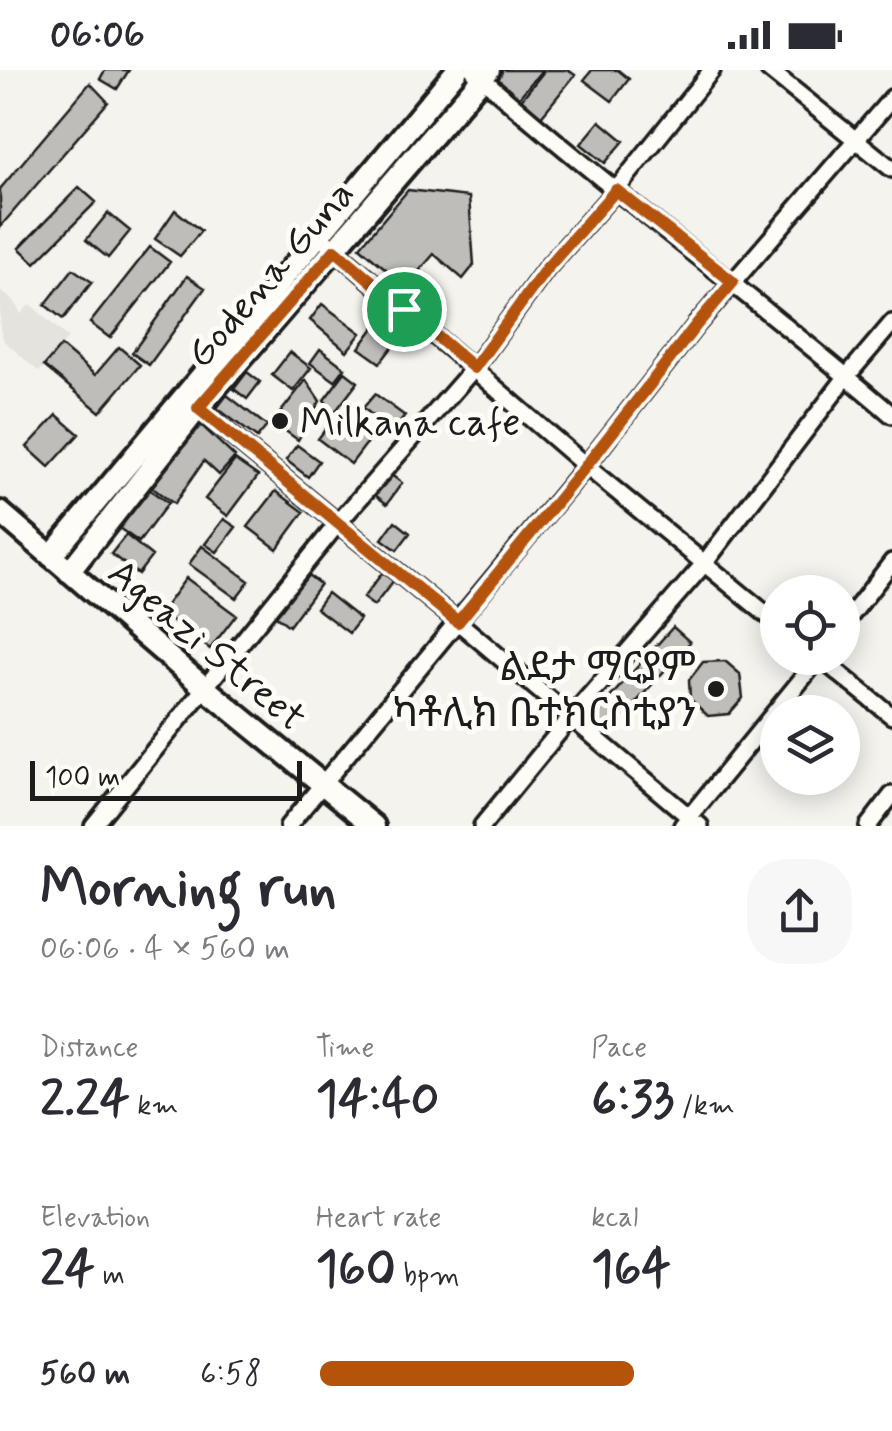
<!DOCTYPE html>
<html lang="en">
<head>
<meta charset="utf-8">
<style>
	body { margin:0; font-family:Mynerve,"Noto Sans Ethiopic",sans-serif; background:#f7f7f7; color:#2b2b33; height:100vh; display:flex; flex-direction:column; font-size:38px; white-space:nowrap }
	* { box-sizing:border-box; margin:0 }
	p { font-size:32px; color:#7c7c81 }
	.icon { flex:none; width:55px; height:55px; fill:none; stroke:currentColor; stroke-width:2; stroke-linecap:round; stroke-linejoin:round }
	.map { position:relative; height:756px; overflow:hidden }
	.sheet { display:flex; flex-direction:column; background:#fff; flex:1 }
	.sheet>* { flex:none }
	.fabs { position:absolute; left:760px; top:505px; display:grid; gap:20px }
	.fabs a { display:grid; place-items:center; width:100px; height:100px; border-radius:50%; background:#fff; box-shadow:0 5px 25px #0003; font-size:50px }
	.scale { position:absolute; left:30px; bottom:25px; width:272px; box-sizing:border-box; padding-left:10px; border:5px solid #1c1c1c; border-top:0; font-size:28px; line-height:35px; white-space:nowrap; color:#1c1c1c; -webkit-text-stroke:8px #fdfcf7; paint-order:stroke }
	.pin { position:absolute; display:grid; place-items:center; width:85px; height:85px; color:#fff; margin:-42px; border:5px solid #fff; border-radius:50%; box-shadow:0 2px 10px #0007 }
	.round { display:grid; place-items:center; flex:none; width:105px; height:105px; border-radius:40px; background:#f7f7f7 }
	.overview { display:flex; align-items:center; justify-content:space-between; height:170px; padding:0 40px }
	h1 { font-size:55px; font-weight:700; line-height:75px }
	.metrics { display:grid; grid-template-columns:repeat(3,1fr); gap:15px; height:170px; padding:10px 40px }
	.metrics div { display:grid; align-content:center }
	.metrics b { font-size:50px; font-weight:700 }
	.metrics small { font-size:28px; font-weight:400 }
	.metrics p { font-size:28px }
	ul { padding:0 40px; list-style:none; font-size:32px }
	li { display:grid; grid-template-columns:160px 120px 1fr; align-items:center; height:75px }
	li i { height:25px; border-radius:12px; background:#b45309 }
	.status { display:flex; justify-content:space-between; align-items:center; height:70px; padding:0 50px; background:#fff; direction:ltr }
	.status svg { height:28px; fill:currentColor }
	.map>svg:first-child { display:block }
</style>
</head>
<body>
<div class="status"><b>06:06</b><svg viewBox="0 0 49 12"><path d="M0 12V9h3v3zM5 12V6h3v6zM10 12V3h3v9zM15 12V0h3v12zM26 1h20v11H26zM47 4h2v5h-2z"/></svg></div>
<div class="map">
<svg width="892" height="756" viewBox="0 0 892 756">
	<rect width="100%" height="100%" fill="#f4f3ee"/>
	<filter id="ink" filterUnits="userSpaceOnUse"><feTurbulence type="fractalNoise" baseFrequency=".01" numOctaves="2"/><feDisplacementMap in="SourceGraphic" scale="20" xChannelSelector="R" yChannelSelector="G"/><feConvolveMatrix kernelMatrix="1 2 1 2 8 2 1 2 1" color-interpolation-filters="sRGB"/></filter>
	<g filter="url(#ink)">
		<path fill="#e4e3de" d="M 0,221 L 15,232 L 21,244 L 30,234 L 68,268 L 39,302 L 4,271 L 0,259 Z"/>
		<path fill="#bebdba" stroke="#1c1c1c" stroke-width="2.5" d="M 105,0 L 129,0 L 117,19 L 100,9 Z
			M 491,0 L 542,0 L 516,31 L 486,6 Z
			M 545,0 L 568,0 L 575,5 L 540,48 L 520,31 Z
			M 592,0 L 618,0 L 629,9 L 612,31 L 584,10 Z
			M 90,13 L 108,32 L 0,157 L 0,119 Z
			M 600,51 L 624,71 L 605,93 L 581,74 Z
			M 79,117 L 96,132 L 35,193 L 19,178 Z
			M 408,120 L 469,127 L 474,195 L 463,209 L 434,184 L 406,216 L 360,177 Z
			M 175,140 L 201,161 L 180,186 L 155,169 Z
			M 108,143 L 130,161 L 108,188 L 86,170 Z
			M 150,177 L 170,192 L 110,268 L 90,253 Z
			M 73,199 L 92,212 L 63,249 L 45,235 Z
			M 187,206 L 205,218 L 149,295 L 132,283 Z
			M 322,234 L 361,263 L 347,281 L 310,250 Z
			M 376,255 L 397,271 L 380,293 L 359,278 Z
			M 61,276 L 95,305 L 119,277 L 140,295 L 100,342 L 44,296 Z
			M 320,279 L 345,298 L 335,311 L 310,293 Z
			M 290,282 L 311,298 L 293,321 L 272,305 Z
			M 247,302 L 260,312 L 247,329 L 234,319 Z
			M 345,302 L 358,312 L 335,342 L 324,330 Z
			M 306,310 L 320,331 L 298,370 L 273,352 Z
			M 375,324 L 405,346 L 393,361 L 363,338 Z
			M 227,325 L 267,356 L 257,368 L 217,338 Z
			M 57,345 L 79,364 L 49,397 L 27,377 Z
			M 336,345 L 370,369 L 351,394 L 318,369 Z
			M 198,352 L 235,387 L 219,405 L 204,391 L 174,434 L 150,416 Z
			M 297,375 L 319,391 L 308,407 L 286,390 Z
			M 235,390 L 258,406 L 228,446 L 205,429 Z
			M 390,404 L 402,413 L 387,434 L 375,425 Z
			M 146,417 L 168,433 L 139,472 L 116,456 Z
			M 276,421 L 304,442 L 277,479 L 248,457 Z
			M 224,449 L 236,457 L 217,482 L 205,474 Z
			M 395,451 L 410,463 L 397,480 L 382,469 Z
			M 126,465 L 152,486 L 138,504 L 111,484 Z
			M 202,476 L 249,511 L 236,528 L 189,494 Z
			M 383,502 L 394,510 L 374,536 L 363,528 Z
			M 308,505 L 320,514 L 289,556 L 276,546 Z
			M 186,508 L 236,545 L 210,579 L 161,542 Z
			M 327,523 L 360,549 L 349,563 L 316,538 Z
			M 673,557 L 690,572 L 607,665 L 590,650 Z
			M 725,591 L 740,604 L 743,628 L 729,644 L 708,646 L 690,629 L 689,610 L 703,592 Z"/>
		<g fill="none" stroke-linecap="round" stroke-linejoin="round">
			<g stroke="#1c1c1c" stroke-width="22">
				<path id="street" d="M 473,0 C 608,120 755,227 892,345
					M 769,0 L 892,99
					M 326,172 L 586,396 L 778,554
					M 192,333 L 458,552 L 700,756
					M 842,557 L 892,492
					M 820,588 L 892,646
					M 93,756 L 338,453 L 474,298 L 546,199 L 616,120 L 712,0
					M 288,756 L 586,396 L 697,254 L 892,28
					M 482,756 L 571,647 L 703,495 L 847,306 L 892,253
					M 682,756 L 819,588
					M 868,756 L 892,725"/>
			</g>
			<g stroke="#1c1c1c" stroke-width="28">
				<path id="secondary" d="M 0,442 L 206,619 L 374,756
					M 51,486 L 457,0
					M 69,502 L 198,338 L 489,0"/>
			</g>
			<use href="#street" stroke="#fdfcf7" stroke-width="15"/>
			<use href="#secondary" stroke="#fdfcf7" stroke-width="20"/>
		</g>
	</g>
	<g fill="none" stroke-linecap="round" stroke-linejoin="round" filter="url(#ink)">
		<g stroke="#fff" stroke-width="20">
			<path id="route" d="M 616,120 L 733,212 L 697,254 L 586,396 L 458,552 L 198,338 L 335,180 L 474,298 L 546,199 Z"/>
		</g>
		<use href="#route" stroke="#b45309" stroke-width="12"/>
	</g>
	<g fill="#1c1c1c" stroke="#fdfcf7" stroke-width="4">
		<circle cx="280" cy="351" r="10"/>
		<circle cx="716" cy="619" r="10"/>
	</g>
	<g text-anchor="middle" stroke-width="10" stroke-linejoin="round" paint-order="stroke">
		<g font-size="40" fill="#1c1c1c" stroke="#fdfcf7">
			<text transform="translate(269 203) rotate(-49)" y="14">Godena Guna</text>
			<text transform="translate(208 574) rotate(40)" y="14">Ageazi Street</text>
		</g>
		<g font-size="40" fill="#1c1c1c" stroke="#fdfcf7" text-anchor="start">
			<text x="300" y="365">Milkana cafe</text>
			<text x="696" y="610" text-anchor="end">ልደታ ማርያም<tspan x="696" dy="46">ካቶሊክ ቤተክርስቲያን</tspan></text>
		</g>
	</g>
</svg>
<div class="fabs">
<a><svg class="icon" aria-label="locate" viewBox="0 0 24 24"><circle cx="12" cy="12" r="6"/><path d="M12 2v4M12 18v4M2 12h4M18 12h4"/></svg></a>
<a><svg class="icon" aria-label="layers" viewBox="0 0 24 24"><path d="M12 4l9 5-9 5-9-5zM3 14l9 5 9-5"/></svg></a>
</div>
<div class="scale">100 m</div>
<div class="pin" style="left:404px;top:239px;background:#1e9e55"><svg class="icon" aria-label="arrive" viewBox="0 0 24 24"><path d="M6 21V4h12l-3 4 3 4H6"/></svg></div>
</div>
<section class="sheet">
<div class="overview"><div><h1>Morning run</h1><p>06:06 · 4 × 560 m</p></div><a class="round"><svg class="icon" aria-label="share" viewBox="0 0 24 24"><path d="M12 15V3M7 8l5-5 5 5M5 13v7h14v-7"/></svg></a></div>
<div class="metrics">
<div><p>Distance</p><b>2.24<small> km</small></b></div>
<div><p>Time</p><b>14:40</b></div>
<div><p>Pace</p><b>6:33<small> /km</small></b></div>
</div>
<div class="metrics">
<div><p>Elevation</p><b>24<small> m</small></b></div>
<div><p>Heart rate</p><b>160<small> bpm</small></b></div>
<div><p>kcal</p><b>164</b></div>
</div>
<ul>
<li><b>560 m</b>6:58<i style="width:59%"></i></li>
</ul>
</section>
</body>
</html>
